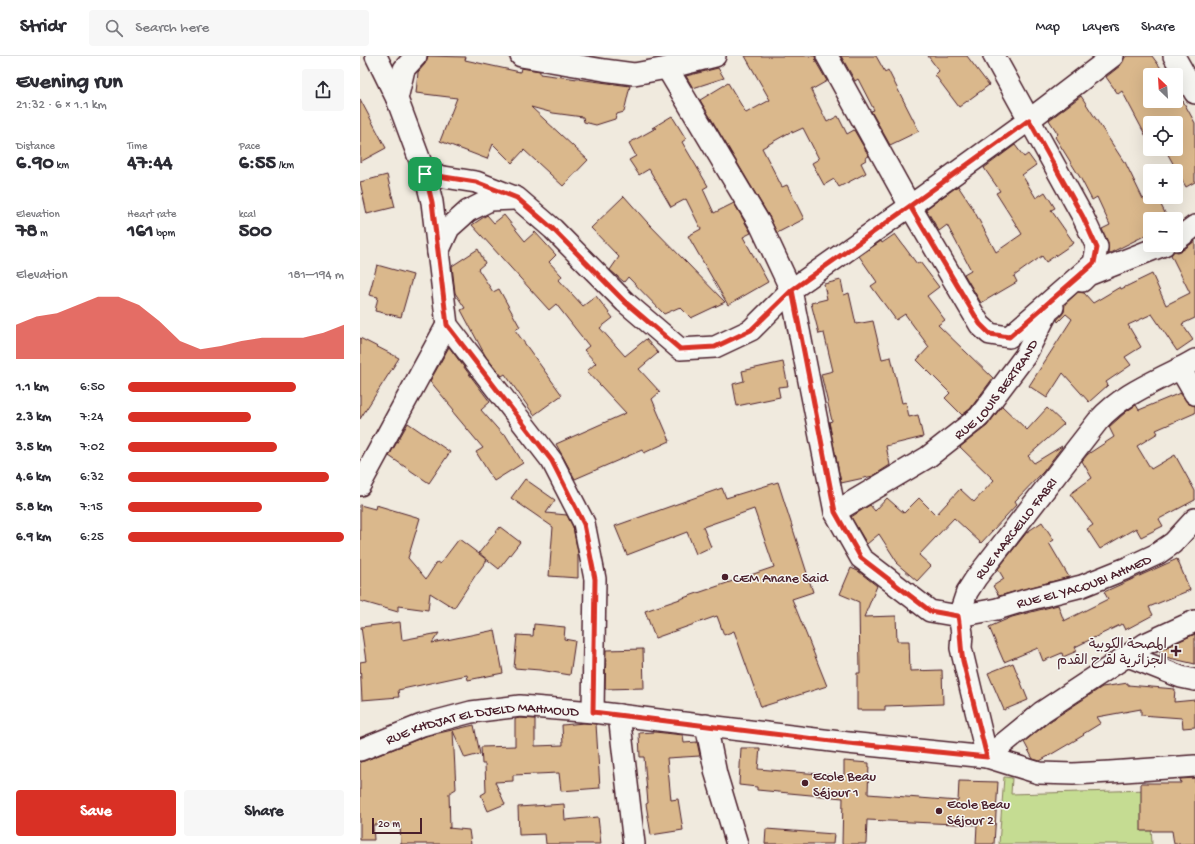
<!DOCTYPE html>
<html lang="en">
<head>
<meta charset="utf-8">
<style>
	body { margin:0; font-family:"Gochi Hand","Playpen Sans Arabic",sans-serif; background:#f7f7f7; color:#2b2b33; height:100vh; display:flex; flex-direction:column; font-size:15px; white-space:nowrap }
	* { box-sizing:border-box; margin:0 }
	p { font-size:13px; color:#7c7c81 }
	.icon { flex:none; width:22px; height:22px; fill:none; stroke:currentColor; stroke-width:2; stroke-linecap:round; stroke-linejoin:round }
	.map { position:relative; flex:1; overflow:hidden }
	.details { display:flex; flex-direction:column; background:#fff; width:360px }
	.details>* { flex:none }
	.needle { width:26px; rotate:335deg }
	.controls { position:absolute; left:783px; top:12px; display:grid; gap:8px }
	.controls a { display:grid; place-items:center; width:40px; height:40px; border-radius:4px; background:#fff; box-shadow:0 4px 16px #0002; font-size:20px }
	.scale { position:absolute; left:12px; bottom:10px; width:50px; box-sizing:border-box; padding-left:4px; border:2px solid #4a1f2b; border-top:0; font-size:11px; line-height:14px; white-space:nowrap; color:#4a1f2b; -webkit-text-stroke:3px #f6f6f2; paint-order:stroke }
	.pin { position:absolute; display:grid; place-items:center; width:34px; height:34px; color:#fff; margin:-17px; border-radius:8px; box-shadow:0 2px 6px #0006 }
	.round { display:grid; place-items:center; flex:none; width:42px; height:42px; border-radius:4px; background:#f7f7f7 }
	.overview { display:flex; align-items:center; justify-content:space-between; height:68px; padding:0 16px }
	h1 { font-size:22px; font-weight:700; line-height:30px }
	.metrics { display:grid; grid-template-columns:repeat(3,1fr); gap:6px; height:68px; padding:4px 16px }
	.metrics div { display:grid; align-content:center }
	.metrics b { font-size:20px; font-weight:700 }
	.metrics small { font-size:11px; font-weight:400 }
	.metrics p { font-size:11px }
	.chart { height:112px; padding:8px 16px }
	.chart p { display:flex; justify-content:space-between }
	.chart svg { width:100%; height:72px; margin-top:4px; fill:#d93025; opacity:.7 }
	.primary-button { display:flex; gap:8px; margin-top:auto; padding:8px 16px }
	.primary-button a { flex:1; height:46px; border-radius:4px; background:#d93025; color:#fff; font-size:16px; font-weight:700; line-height:46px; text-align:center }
	.primary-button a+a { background:#f7f7f7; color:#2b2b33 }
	ul { padding:0 16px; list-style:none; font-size:13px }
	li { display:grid; grid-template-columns:64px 48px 1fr; align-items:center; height:30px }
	li i { height:10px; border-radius:5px; background:#d93025 }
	header { display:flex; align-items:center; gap:24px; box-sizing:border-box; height:56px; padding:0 20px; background:#fff; border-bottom:1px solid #e1e1e2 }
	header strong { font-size:19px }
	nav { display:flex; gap:22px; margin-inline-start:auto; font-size:14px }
	.search { width:280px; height:36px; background:#f7f7f7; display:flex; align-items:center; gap:10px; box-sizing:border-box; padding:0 14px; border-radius:4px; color:#7c7c81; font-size:15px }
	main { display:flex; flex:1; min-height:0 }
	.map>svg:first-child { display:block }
</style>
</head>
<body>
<header>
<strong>Stridr</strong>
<div class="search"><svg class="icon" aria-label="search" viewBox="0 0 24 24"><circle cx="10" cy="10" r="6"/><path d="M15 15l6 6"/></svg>Search here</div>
<nav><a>Map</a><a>Layers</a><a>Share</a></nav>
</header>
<main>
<section class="details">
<div class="overview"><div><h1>Evening run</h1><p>21:32 · 6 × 1.1 km</p></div><a class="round"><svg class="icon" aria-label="share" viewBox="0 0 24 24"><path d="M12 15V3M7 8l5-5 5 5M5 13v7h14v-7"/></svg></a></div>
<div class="metrics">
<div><p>Distance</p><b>6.90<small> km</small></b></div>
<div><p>Time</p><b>47:44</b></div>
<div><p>Pace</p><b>6:55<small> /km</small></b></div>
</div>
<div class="metrics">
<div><p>Elevation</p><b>78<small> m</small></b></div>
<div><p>Heart rate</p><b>161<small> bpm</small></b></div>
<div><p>kcal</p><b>500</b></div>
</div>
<div class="chart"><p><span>Elevation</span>181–194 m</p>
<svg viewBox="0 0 160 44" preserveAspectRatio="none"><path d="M0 44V23L10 18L20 16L30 11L40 6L50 6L60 11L70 21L80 33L90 38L100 36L110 33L120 31L130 31L140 31L150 28L160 23V44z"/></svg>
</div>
<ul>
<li><b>1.1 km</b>6:50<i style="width:78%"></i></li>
<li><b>2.3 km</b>7:24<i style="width:57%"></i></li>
<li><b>3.5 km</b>7:02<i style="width:69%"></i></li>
<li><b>4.6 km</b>6:32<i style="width:93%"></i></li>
<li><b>5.8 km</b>7:15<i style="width:62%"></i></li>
<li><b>6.9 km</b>6:25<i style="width:100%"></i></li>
</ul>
<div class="primary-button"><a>Save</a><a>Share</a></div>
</section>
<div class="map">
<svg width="835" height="788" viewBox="0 0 835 788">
	<rect width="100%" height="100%" fill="#f0eade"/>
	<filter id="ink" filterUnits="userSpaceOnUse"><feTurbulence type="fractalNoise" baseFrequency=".025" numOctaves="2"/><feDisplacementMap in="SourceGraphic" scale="8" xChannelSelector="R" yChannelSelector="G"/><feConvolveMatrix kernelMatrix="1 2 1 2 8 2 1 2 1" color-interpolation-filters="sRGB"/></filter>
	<g filter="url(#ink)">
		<path fill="#c5dc92" stroke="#887e5e" d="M 644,721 L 652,722 L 651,738 L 789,734 L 792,788 L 639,788 Z"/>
		<path fill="#dab88c" stroke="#4a1f2b" d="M 68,0 L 106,1 L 105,4 L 160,16 L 161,12 L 180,15 L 180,18 L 270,30 L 264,56 L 257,58 L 255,63 L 236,69 L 224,66 L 223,61 L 193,57 L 171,51 L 228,104 L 203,130 L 164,94 L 152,107 L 133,88 L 127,103 L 80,85 L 97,42 L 56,37 L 58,16 L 65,8 Z
			M 385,0 L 455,0 L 456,6 L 467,25 L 451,34 L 467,66 L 478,60 L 487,78 L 494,74 L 509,100 L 505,102 L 506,104 L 501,107 L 506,117 L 479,131 L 474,123 L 464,129 L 452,107 L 459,103 L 443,72 L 432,77 L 432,75 L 402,92 L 422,131 L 427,129 L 444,163 L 417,177 L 410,162 L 340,44 L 368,27 L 386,57 L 410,44 Z
			M 481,0 L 516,0 L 525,16 L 528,14 L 559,75 L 530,89 L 511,55 L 514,54 L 498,23 L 495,25 Z
			M 568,0 L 607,0 L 629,29 L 599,51 L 575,19 L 579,15 Z
			M 767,0 L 792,0 L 806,19 L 790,19 L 790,45 L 823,45 L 835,67 L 835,126 L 826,131 L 805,93 L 816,93 L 816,67 L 790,67 L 790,88 L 762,35 L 758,38 L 746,21 L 760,10 L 764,2 Z
			M 358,12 L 364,22 L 333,32 L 326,20 Z
			M 721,40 L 764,106 L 765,106 L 783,143 L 787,141 L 797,141 L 808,163 L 790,163 L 790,177 L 748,198 L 748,186 L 742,173 L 750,169 L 737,141 L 732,144 L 721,123 L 695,81 L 698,78 L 689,64 Z
			M 0,43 L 26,92 L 0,106 Z
			M 312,60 L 326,83 L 322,86 L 348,130 L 343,133 L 354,157 L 374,147 L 391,177 L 383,181 L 408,226 L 368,249 L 328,180 L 341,173 L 326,143 L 311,151 L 289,113 L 279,119 L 269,104 L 276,100 L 269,87 L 296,72 L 292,72 Z
			M 655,89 L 664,101 L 668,98 L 676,109 L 662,119 L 676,142 L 685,136 L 695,152 L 691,154 L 714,187 L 686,206 L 682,200 L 654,220 L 657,226 L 621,247 L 604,218 L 611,214 L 587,169 L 579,175 L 566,153 L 598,130 L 612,151 L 636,196 L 662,178 L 636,137 L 640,135 L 624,112 Z
			M 27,119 L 35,151 L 7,158 L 0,126 Z
			M 264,140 L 287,166 L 365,246 L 331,262 L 320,251 L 304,258 L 268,221 L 264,226 L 250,214 L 259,201 L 231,172 Z
			M 127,159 L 134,167 L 144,159 L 165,185 L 175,176 L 196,199 L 189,206 L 202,220 L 199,224 L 223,250 L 236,240 L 253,262 L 240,272 L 265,300 L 286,283 L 298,297 L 279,313 L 300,336 L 292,343 L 310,385 L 284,397 L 282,394 L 215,423 L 196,388 L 266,357 L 227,315 L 236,307 L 224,294 L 229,290 L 196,248 L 189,254 L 112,169 Z
			M 535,178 L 557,208 L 560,206 L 579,231 L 567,240 L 585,264 L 578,269 L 633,322 L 610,353 L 602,359 L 585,342 L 590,337 L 557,304 L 569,291 L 545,258 L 536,264 L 511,230 L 517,226 L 499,200 L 521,185 L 522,187 Z
			M 835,185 L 835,262 L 822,268 L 833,284 L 817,295 L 792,258 L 768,269 L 781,291 L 765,301 L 771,309 L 746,326 L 748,329 L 729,346 L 703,317 L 687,342 L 669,330 L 712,263 L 706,258 L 698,266 L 697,264 L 704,256 L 705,248 L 718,236 L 724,237 L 733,247 L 760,231 L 761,233 L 792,218 L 806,249 L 830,237 L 811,199 L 814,195 L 818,196 L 823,194 Z
			M 118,193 L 125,207 L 118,213 L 133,236 L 139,233 L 160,271 L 155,274 L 202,339 L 174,359 L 145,318 L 142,320 L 126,301 L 101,254 L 105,252 L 95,237 L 92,210 Z
			M 17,209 L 53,219 L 41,261 L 15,255 L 18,241 L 9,239 Z
			M 481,224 L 484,239 L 489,237 L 496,268 L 513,265 L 522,303 L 531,301 L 542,347 L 546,346 L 549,361 L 558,359 L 563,381 L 526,390 L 530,409 L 513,420 L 481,427 L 469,366 L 472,365 L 461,318 L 473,315 L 464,277 L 459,278 L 451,247 L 467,243 L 464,228 Z
			M 0,282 L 39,302 L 0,363 Z
			M 89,291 L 130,346 L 121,354 L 143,379 L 145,378 L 163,407 L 134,425 L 116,396 L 123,392 L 92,355 L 94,354 L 70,325 Z
			M 423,306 L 428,330 L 418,331 L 420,341 L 377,350 L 373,328 L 384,325 L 382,315 Z
			M 820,337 L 829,348 L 835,350 L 835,357 L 796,374 L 798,377 L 777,390 L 791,413 L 815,399 L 835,435 L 835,444 L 799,463 L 803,470 L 781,481 L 776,472 L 740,493 L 727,473 L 733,469 L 710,438 L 732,422 L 722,405 L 728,398 L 754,381 L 749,371 L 767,355 L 776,349 L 779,354 Z
			M 642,350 L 667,374 L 687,352 L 704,368 L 668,400 L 674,407 L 702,390 L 702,391 L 683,416 L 655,445 L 657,448 L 621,487 L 594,462 L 559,499 L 571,510 L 557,525 L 536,507 L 537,506 L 519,478 L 507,488 L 491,461 L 510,449 L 515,455 L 527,442 L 544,457 L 559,442 L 576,459 L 600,433 L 614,446 L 634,424 L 600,391 L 627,370 Z
			M 48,367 L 90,396 L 69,427 L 29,400 Z
			M 165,423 L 195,444 L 186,457 L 207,459 L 213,471 L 218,497 L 218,522 L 189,520 L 193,471 L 151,442 Z
			M 418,426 L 453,536 L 432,543 L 467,630 L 401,651 L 374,575 L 364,579 L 357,560 L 295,582 L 285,555 L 414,511 L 394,453 L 343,471 L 351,491 L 336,498 L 327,476 L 267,499 L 255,470 L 362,432 L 366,442 Z
			M 0,449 L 15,453 L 16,449 L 60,462 L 48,502 L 66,523 L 77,506 L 80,508 L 99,483 L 127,504 L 115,520 L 94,552 L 70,537 L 68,554 L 38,550 L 38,556 L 0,545 Z
			M 682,466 L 694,484 L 689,487 L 709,521 L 639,540 L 633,530 L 644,523 L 638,513 L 667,476 Z
			M 140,471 L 160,486 L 139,513 L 119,497 Z
			M 817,503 L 830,534 L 789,551 L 793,559 L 765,574 L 762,568 L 715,591 L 717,595 L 703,601 L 702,597 L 683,605 L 678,592 L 644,606 L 629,571 L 652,561 L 698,549 L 704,565 L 748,543 L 744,536 Z
			M 491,512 L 498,515 L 517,530 L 504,561 L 536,560 L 537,585 L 549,585 L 550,615 L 582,614 L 583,648 L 525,650 L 525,654 L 497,654 L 497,617 L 500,617 L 499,546 L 480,538 Z
			M 40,566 L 42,584 L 79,577 L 72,587 L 135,574 L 143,617 L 108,624 L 107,619 L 38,634 L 39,641 L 2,644 L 0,606 L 6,605 L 1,571 Z
			M 174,568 L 205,571 L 204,583 L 215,585 L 210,619 L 180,614 L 154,612 L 157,579 L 173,580 Z
			M 835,578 L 835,608 L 801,600 L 800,594 Z
			M 283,593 L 284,632 L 245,633 L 246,594 Z
			M 653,607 L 668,644 L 644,654 L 628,617 Z
			M 768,627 L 768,629 L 815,633 L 814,646 L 835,644 L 835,671 L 823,672 L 822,662 L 781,659 L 781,653 L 737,661 L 741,667 L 723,678 L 724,679 L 680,705 L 673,703 L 664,686 L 689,666 L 742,631 Z
			M 160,662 L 175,663 L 175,690 L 203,689 L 202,669 L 224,667 L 236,668 L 240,732 L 201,735 L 199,717 L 153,719 L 153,725 L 135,726 L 145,748 L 128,755 L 121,739 L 126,736 L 125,708 L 122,708 L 121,691 L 155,690 L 155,663 Z
			M 114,669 L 120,698 L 105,702 L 93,675 L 96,733 L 89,737 L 90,772 L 88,772 L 109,774 L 111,788 L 41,788 L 40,768 L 13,769 L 14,784 L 0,784 L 0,706 L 4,705 L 66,680 Z
			M 295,676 L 323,679 L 324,687 L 337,686 L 340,700 L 307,702 L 311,744 L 318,743 L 323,774 L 291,779 L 286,748 L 288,747 L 284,701 L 280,701 L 279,677 Z
			M 381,692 L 400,692 L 398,713 L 484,720 L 484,705 L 509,707 L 508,738 L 598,745 L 599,725 L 638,726 L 634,788 L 616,788 L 617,769 L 507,764 L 506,788 L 482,788 L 483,742 L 397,734 L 397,731 L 379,729 Z
			M 835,722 L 835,788 L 814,788 L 812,775 L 781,775 L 781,727 L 821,727 L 820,723 Z
			M 204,748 L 205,764 L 238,761 L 241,788 L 186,788 L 185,778 L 159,779 L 158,751 Z
			M 406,773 L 474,778 L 473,788 L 405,788 Z"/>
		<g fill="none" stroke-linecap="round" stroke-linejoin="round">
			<g stroke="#4a1f2b" stroke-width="24">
				<g id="minor">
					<path d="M 16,0 L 37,43"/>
					<path d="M 56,0 L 44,13 L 37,43 L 65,118 L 72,146 L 87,269 L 192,405 L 224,467 L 235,523 L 233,656"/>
					<path d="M 161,0 L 244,14 L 274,18 L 307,12 L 355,0"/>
					<path d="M 467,0 L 550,150 L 620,269 L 630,278 L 649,281 L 734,207 L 737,191 L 723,161 L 634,0"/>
					<path d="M 814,0 L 835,37"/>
					<path id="s1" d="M 307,12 L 400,168 L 431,234 L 475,456 L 501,502 L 570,555 L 599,560 L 637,553 L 663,545 L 722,530 L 767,512 L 797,498 L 813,487 L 835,463"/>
					<path d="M 65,118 L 116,126 L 157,142 L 193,173 L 265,246 L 320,293 L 355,291 L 391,274 L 431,234 L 550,150 L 669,64 L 753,0"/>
					<path d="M 816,184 L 835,170"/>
					<path d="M 78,196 L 89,172 L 108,155 L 130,144 L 154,143"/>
					<path d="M 722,225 L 728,219 L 804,189"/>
					<path d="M 820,312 L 835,338"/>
					<path d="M 0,429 L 87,269"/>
					<path id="s2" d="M 475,456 L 568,401 L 619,361 L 665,300 L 688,255 L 693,251"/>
					<path d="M 768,600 L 821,621 L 835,624"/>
					<path d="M 259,659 L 274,788"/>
					<path d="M 346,669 L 356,718 L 377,788"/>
					<path id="s3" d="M 0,694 L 62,669 L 111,656 L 160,650 L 233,656 L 488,687 L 627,701 L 679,717 L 713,718 L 750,716 L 835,710"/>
					<path id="s4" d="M 627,701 L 601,592 L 602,577 L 599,560 L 607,536 L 616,522 L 738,365 C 765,335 801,324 835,304"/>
					<path d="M 627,701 L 682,656 L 785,588 L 835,565"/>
				</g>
			</g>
			<use href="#minor" stroke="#f6f6f2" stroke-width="21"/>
		</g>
	</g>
	<g fill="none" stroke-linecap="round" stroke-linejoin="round" filter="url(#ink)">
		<g stroke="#fff" stroke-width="8">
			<path id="route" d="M 65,118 L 72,146 L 87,269 L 192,405 L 224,468 L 235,523 L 233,656 L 488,687 L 627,701 L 603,605 C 600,590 601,576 598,560 L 570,555 L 501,502 L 475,456 L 432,234 L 550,150 L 669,64 L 723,161 L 737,192 L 734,207 L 649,281 L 630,278 L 620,268 L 550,150 L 432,234 L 391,274 L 355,291 L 320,293 L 265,246 L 193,173 L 157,142 L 116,126 L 65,118"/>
		</g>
		<use href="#route" stroke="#d93025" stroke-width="5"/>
	</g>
	<g fill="#4a1f2b" stroke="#f6f6f2" stroke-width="1.5">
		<circle cx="365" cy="521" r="4"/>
		<path d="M814 589h4v4h4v4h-4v4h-4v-4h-4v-4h4z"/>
		<circle cx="445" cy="727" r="4"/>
		<circle cx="579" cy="755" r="4"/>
	</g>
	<g text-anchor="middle" stroke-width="3" stroke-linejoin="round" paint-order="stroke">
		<g font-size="14" fill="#4a1f2b" stroke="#f6f6f2">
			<text dy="5" stroke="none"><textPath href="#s2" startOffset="205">RUE LOUIS BERTRAND</textPath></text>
			<text dy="5" stroke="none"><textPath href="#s4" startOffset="250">RUE MARCELLO FABRI</textPath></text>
			<text dy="5" stroke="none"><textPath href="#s1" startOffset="780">RUE EL YACOUBI AHMED</textPath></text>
			<text dy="5" stroke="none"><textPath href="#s3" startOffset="127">RUE KHDJAT EL DJELD MAHMOUD</textPath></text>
		</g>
		<g font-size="14" fill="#4a1f2b" stroke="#f6f6f2" text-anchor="start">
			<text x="373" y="526">CEM Anane Said</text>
			<text x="807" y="592" text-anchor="end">المصحة الكوبية<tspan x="807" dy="16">الجزائرية لقرح القدم</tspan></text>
			<text x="453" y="724">Ecole Beau<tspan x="453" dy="16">Séjour 1</tspan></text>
			<text x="587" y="752">Ecole Beau<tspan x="587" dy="16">Séjour 2</tspan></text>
		</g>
	</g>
</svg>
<div class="controls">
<a><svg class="needle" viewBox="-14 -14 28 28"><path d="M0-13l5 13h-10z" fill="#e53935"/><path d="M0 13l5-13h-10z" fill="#7c7c81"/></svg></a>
<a><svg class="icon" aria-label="locate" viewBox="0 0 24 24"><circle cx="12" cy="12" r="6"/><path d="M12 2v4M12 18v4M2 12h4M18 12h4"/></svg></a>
<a>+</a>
<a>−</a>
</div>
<div class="scale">20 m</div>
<div class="pin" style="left:65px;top:118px;background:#1e9e55"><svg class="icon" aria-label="arrive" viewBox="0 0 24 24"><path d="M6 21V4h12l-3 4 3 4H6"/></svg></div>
</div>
</main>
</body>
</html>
